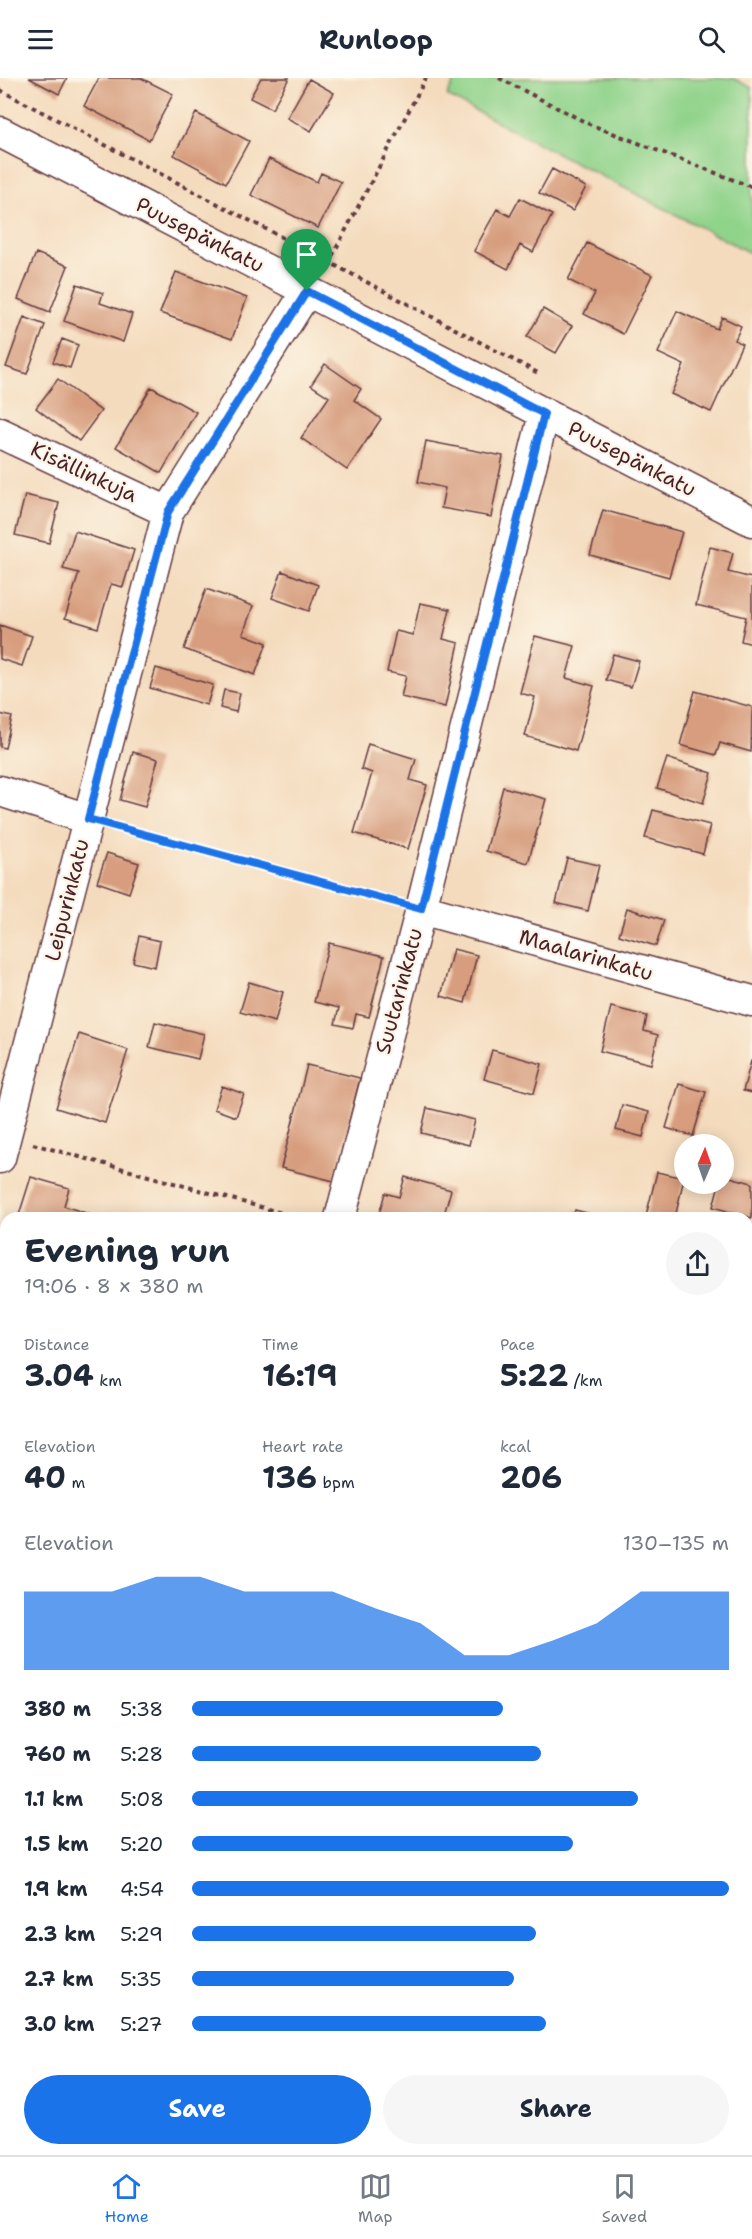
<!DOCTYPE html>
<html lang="en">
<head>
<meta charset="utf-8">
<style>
	body { margin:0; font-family:"Shantell Sans",sans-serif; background:#f6f6f7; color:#1f2937; height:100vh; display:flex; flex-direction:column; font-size:22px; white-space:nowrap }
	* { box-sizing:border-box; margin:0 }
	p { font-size:20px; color:#747a83 }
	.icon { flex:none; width:33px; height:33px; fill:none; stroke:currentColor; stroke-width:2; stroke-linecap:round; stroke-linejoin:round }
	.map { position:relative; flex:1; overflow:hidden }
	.side { position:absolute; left:0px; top:1134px; width:753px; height:944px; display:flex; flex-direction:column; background:#fff; border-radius:18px 18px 0 0; box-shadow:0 3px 15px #0003 }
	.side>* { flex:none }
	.needle { width:39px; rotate:2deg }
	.buttons { position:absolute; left:674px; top:1056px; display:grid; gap:12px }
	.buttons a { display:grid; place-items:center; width:60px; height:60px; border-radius:50%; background:#fff; box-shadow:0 3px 15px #0003; font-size:30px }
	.pin { position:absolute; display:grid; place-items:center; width:51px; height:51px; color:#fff; margin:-62px -26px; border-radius:50% 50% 50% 0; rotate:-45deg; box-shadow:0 0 6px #0007 }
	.pin .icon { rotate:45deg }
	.round { display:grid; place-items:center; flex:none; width:63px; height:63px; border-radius:32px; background:#f6f6f7 }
	.headline { display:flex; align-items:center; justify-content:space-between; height:102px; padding:0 24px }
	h1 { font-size:33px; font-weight:700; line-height:45px }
	.metrics { display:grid; grid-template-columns:repeat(3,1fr); gap:9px; height:102px; padding:6px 24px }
	.metrics div { display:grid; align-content:center }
	.metrics b { font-size:30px; font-weight:700 }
	.metrics small { font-size:16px; font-weight:400 }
	.metrics p { font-size:16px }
	.chart { height:168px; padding:12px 24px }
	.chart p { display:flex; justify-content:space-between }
	.chart svg { width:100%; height:108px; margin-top:6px; fill:#1a73e8; opacity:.7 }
	.cta { display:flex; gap:12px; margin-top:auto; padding:12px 24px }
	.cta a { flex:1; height:69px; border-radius:36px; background:#1a73e8; color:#fff; font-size:24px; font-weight:700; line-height:69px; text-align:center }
	.cta a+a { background:#f6f6f7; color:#1f2937 }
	ul { padding:0 24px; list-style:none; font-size:20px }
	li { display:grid; grid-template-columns:96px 72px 1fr; align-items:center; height:45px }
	li i { height:15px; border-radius:8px; background:#1a73e8 }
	header { display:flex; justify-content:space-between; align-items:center; height:78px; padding:0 24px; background:#fff; font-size:27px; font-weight:700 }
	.menu { display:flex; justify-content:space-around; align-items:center; height:84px; border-top:2px solid #e0e1e3; background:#fff; font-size:16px; color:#747a83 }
	.menu a { display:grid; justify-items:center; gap:3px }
	.menu .current { color:#1a73e8 }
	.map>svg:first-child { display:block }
</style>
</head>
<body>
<header><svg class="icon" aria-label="menu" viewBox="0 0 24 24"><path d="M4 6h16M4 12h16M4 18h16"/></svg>Runloop<svg class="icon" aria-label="search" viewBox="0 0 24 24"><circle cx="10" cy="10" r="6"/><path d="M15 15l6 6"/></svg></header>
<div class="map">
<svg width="752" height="2077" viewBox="0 0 752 2077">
	<rect width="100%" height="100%" fill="#fcf5e5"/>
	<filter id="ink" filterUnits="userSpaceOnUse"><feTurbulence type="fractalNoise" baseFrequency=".0167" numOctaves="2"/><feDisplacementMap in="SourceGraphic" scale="12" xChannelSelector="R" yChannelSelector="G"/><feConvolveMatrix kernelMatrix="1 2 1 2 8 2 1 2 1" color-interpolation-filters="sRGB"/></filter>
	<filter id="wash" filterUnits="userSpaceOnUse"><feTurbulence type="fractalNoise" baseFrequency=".008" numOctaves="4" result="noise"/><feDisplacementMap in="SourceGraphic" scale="24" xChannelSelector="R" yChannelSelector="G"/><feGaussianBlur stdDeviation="1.35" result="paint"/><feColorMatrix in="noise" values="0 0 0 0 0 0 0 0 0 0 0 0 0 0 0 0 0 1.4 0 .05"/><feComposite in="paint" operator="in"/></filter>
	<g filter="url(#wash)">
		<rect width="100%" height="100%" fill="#f4dbbe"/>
		<path fill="#90d38b" stroke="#6d795b" stroke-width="1.5" d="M 456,0 L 733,0 L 752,10 L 752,176 L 447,18 Z"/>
		<g id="blocks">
			<path fill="#d79d7e" d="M 29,0 L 67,0 L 59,16 Z
				M 99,0 L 141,0 L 173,16 L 149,62 L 84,28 Z
				M 261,0 L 289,0 L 272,31 L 250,20 Z
				M 309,1 L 334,15 L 311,53 L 287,40 Z
				M 196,35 L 249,63 L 226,105 L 174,77 Z
				M 269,81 L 317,104 L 321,95 L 341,104 L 318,150 L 251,117 Z
				M 552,91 L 586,109 L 573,133 L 539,115 Z
				M 520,120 L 552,137 L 533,174 L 520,167 L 508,191 L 474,173 L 497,131 L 510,138 Z
				M 587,165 L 652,197 L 623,256 L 584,236 L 595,215 L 568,202 Z
				M 36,175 L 68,188 L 50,234 L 18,221 Z
				M 176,194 L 247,220 L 232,261 L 160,235 Z
				M 77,206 L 103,215 L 100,225 L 132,236 L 123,264 L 64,243 Z
				M 543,231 L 572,248 L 556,275 L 527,259 Z
				M 677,233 L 717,251 L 722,239 L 741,248 L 735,262 L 742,266 L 711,334 L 671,316 L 684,287 L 658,275 Z
				M 24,239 L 45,247 L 27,296 L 6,289 Z
				M 62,261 L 78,267 L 70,290 L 53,284 Z
				M 325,286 L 361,311 L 354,322 L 381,341 L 347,392 L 301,360 L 329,319 L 311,307 Z
				M 58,301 L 101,333 L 79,363 L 36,330 Z
				M 151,309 L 196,334 L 161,395 L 116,369 Z
				M 426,363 L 503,378 L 491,439 L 441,430 L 445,410 L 418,404 Z
				M 25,417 L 59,425 L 49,465 L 15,457 Z
				M 603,432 L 682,454 L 669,499 L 590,477 Z
				M 75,453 L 134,472 L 123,509 L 111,506 L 98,550 L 65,540 L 79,495 L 63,491 Z
				M 710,469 L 733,475 L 728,494 L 752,500 L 752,566 L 741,563 L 746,539 L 696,527 Z
				M 282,493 L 318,507 L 309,533 L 272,520 Z
				M 206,511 L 253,528 L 243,556 L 267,565 L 255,597 L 184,571 Z
				M 420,525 L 450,531 L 443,561 L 459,565 L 445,629 L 401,619 L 406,598 L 387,594 L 396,553 L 413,557 Z
				M 0,547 L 32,558 L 22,588 L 0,581 Z
				M 535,558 L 575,568 L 566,600 L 594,608 L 576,673 L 525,658 L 535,619 L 520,615 Z
				M 613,576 L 639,583 L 631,609 L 606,602 Z
				M 156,590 L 213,607 L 207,627 L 150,610 Z
				M 224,612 L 240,615 L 236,634 L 220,630 Z
				M 695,613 L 752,629 L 751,674 L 720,665 L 716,677 L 680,667 Z
				M 0,636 L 12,639 L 5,670 L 0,669 Z
				M 368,666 L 416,681 L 410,702 L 427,707 L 408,771 L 354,755 L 372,695 L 361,691 Z
				M 133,674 L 158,681 L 145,729 L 120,722 Z
				M 667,680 L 712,695 L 703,725 L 657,710 Z
				M 503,709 L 546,721 L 528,785 L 486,773 Z
				M 653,732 L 710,747 L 703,776 L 645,760 Z
				M 107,775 L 139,785 L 129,815 L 97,804 Z
				M 567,780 L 599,787 L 588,833 L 556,825 Z
				M 627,830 L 664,842 L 656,868 L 619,857 Z
				M 139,858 L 160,863 L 155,889 L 133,884 Z
				M 329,865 L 384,878 L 369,939 L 356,936 L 353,950 L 335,946 L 339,930 L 314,924 Z
				M 453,871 L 477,877 L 465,925 L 441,918 Z
				M 249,904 L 283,914 L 275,944 L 240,934 Z
				M 611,929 L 647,938 L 644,953 L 658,957 L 651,986 L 600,973 Z
				M 155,944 L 204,956 L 198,981 L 149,969 Z
				M 79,956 L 128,972 L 105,1045 L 56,1030 Z
				M 492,972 L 542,986 L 534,1015 L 484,1001 Z
				M 751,983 L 752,983 L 752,1015 L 743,1013 Z
				M 307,987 L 360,1000 L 334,1103 L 281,1090 Z
				M 679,1006 L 706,1014 L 693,1058 L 666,1050 Z
				M 222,1008 L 244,1016 L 236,1039 L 214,1031 Z
				M 622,1027 L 649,1034 L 643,1059 L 616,1052 Z
				M 427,1030 L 475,1042 L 469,1067 L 421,1055 Z
				M 657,1094 L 684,1100 L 675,1140 L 646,1138 Z
				M 723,1097 L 752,1105 L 752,1140 L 713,1129 L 719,1106 L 723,1106 Z
				M 31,1099 L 69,1110 L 64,1128 L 89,1136 L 88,1140 L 18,1140 Z
				M 405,1099 L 451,1112 L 443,1140 L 378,1140 L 385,1115 L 399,1119 Z
				M 575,1132 L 603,1139 L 603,1140 L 573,1140 Z
				M 747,1168 L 752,1170 L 752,1201 L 747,1200 Z
				M 1,1273 L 6,1275 L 6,1358 L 0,1356 Z
				M 0,1448 L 6,1449 L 6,1462 L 1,1483 Z
				M 0,1661 L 6,1663 L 6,1681 L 1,1700 Z
				M 0,1824 L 6,1824 L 6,1883 L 0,1883 Z
				M 747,1877 L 752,1879 L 752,1924 L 747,1923 Z
				M 0,1990 L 6,1990 L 6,2030 L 0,2030 Z
				M 79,2072 L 116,2072 L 116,2077 L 79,2077 Z
				M 482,2072 L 519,2072 L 519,2077 L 482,2077 Z
				M 579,2072 L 616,2072 L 616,2077 L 579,2077 Z"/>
		</g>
	</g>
	<g filter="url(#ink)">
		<use href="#blocks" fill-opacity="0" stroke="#643b41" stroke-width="1.5"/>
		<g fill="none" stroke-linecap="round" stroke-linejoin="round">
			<g stroke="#643b41" stroke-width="33">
				<path id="street" d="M 0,54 L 752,443
					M 0,355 L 168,434
					M 0,713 L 88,741
					M 421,831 L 752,923
					M 0,1080 L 168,434 L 307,213
					M 340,1140 L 421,831 L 544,336
					M 747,1271 L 752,1272
					M 747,1606 L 752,1585
					M 0,1743 L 6,1744
					M 186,2072 L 186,2077
					M 666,2077 L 666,2072"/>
			</g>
			<path stroke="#643b41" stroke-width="4" stroke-dasharray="4.5 4.5" stroke-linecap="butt" d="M 499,0 L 589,46 L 752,109
				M 0,12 L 329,184 L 426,0
				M 327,186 L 329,184 L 538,295
				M 118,749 L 391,823
				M 33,1066 L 300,1140"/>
			<use href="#street" stroke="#fff" stroke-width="30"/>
		</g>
	</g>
	<g fill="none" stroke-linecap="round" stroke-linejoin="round" filter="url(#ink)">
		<g stroke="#fff" stroke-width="12">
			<path id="route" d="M 307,213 L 544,336 L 421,831 L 88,741 L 168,434 Z"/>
		</g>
		<use href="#route" stroke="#1a73e8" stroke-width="8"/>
	</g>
	<g text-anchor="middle" stroke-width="4.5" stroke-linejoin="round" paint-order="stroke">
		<g font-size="21" fill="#4a1f2b" stroke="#fcf5e5">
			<text transform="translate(200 157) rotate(27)" y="7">Puusepänkatu</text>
			<text transform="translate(632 381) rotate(27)" y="7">Puusepänkatu</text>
			<text transform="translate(84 394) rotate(25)" y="7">Kisällinkuja</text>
			<text transform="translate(67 822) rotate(-76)" y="7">Leipurinkatu</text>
			<text transform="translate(586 877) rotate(16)" y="7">Maalarinkatu</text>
			<text transform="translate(399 913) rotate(-75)" y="7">Suutarinkatu</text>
		</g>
	</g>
</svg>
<div class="buttons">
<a><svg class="needle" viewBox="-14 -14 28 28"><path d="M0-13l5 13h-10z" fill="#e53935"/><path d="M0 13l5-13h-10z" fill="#747a83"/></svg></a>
</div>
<div class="pin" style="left:307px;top:213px;background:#1e9e55"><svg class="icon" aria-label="arrive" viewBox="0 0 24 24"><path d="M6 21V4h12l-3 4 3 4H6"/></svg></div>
<section class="side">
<div class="headline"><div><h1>Evening run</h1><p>19:06 · 8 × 380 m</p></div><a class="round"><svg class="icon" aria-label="share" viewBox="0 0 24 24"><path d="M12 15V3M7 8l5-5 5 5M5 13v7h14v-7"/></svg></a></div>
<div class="metrics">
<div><p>Distance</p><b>3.04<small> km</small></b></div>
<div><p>Time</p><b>16:19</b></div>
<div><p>Pace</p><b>5:22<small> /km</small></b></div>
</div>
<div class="metrics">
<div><p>Elevation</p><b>40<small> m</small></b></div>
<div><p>Heart rate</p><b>136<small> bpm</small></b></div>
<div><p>kcal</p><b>206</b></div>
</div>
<div class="chart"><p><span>Elevation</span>130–135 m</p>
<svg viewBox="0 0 160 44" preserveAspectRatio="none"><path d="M0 44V12L10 12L20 12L30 6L40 6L50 12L60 12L70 12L80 19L90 25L100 38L110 38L120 32L130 25L140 12L150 12L160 12V44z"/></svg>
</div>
<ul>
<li><b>380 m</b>5:38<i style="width:58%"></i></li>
<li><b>760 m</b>5:28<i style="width:65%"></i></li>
<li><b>1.1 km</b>5:08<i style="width:83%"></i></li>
<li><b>1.5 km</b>5:20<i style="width:71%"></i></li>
<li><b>1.9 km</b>4:54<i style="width:100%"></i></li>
<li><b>2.3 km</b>5:29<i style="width:64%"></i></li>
<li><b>2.7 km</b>5:35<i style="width:60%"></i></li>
<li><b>3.0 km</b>5:27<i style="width:66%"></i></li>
</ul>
<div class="cta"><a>Save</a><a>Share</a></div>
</section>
</div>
<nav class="menu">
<a class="current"><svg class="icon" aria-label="home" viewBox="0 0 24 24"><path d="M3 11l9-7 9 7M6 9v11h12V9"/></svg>Home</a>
<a><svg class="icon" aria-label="map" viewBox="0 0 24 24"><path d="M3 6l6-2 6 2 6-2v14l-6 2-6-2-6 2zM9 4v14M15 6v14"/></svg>Map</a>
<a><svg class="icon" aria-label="saved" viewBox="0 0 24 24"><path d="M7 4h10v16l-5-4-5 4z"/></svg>Saved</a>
</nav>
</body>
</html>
